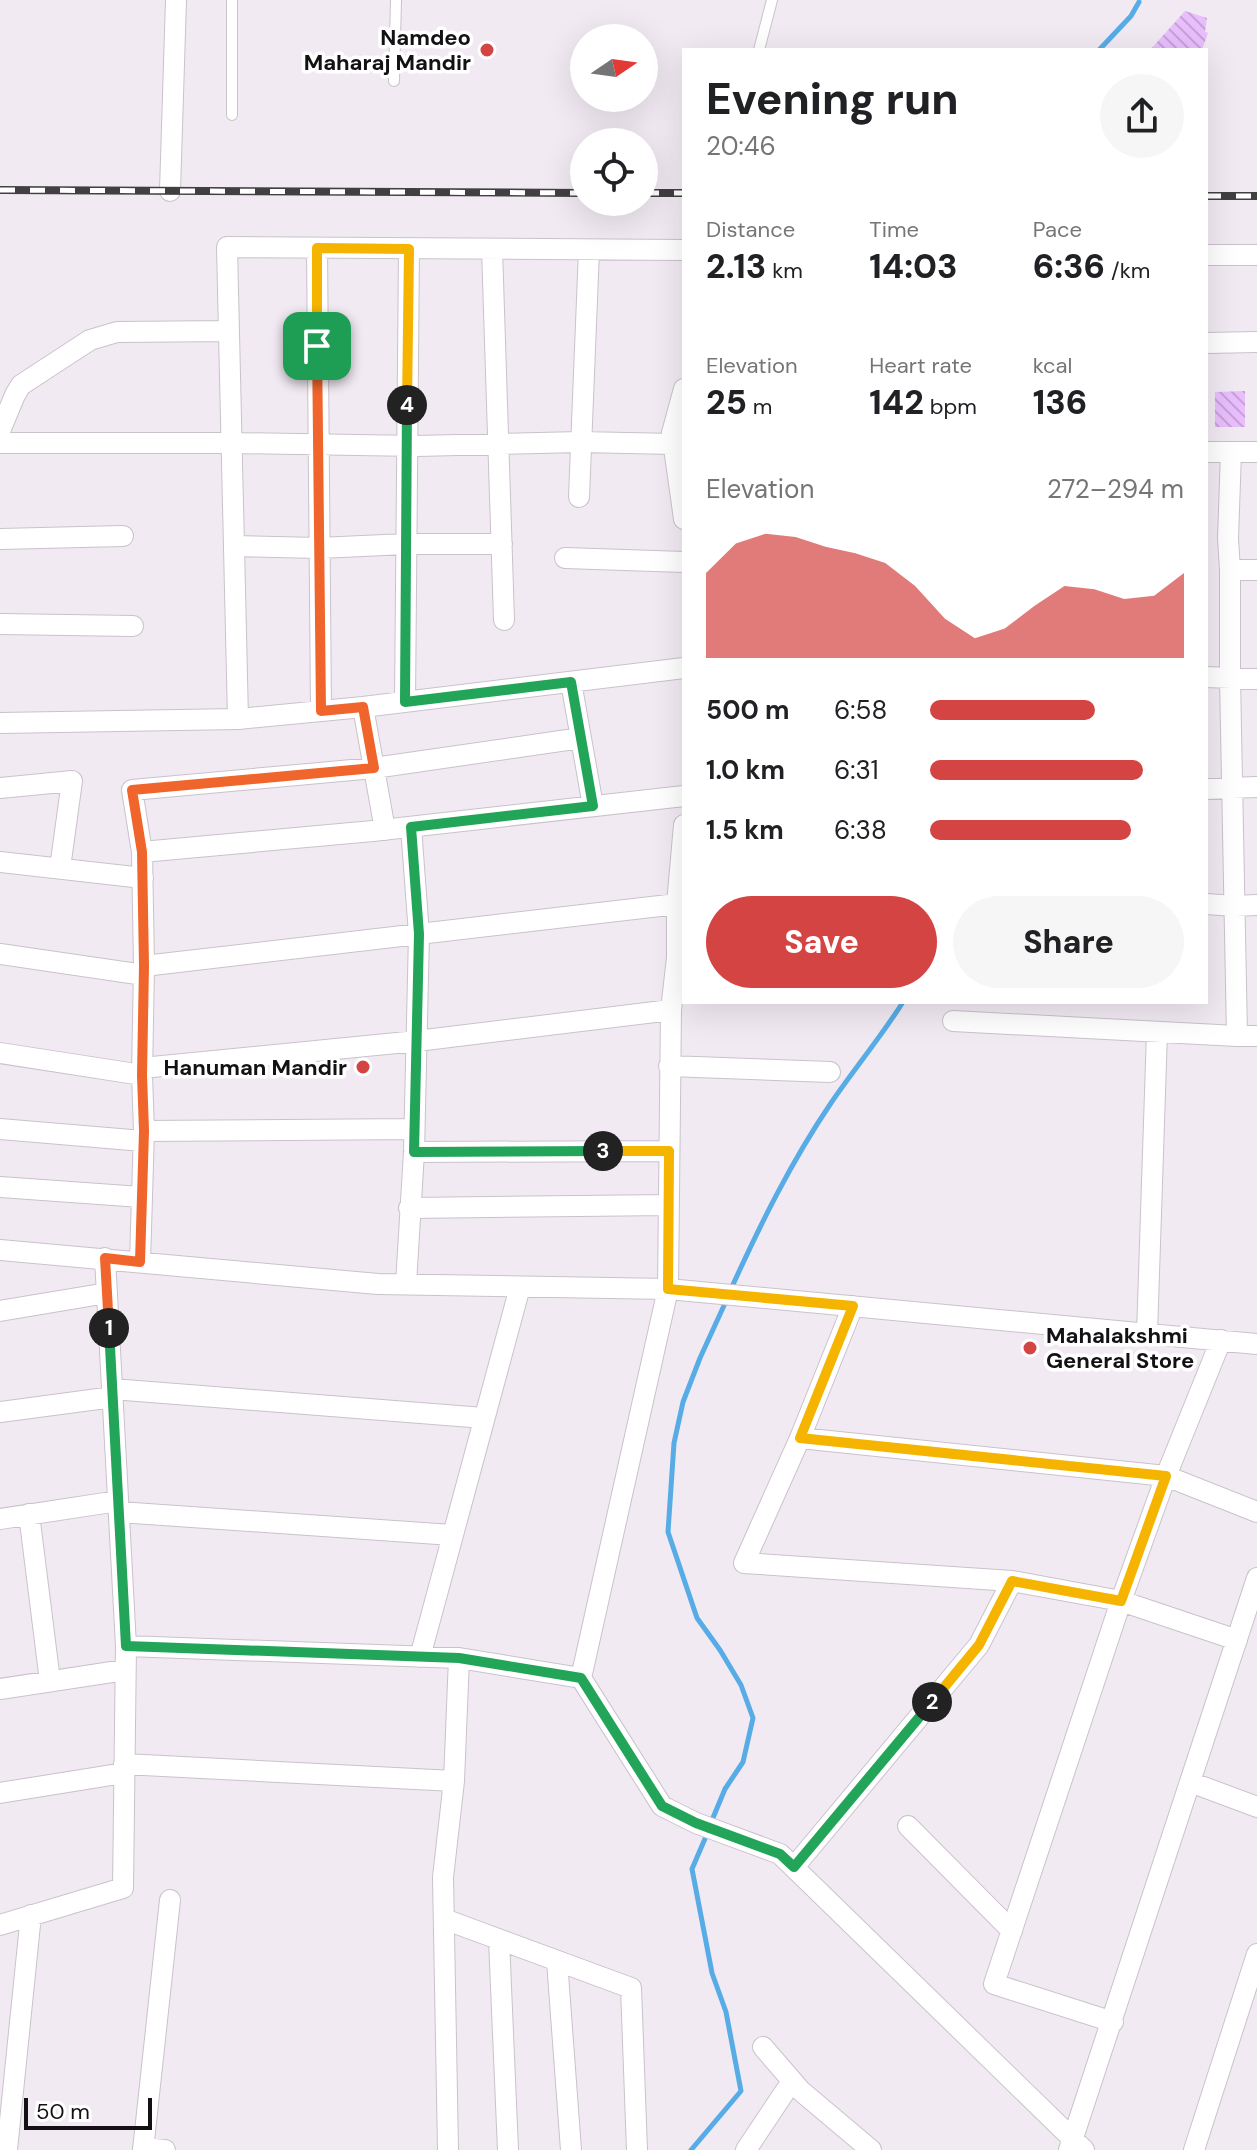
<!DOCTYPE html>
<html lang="en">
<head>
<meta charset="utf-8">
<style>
	body { margin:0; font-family:"DM Sans",sans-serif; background:#f6f6f6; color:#202124; height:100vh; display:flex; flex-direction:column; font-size:30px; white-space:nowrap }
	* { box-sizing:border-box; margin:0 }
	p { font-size:26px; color:#757577 }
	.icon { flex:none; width:44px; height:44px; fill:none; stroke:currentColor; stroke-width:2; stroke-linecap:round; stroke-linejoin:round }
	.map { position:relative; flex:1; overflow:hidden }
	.details { position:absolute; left:682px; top:48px; width:526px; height:956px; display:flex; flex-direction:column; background:#fff; border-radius:0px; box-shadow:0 8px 32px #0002 }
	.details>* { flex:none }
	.needle { width:52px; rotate:77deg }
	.controls { position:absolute; left:570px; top:24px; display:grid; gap:16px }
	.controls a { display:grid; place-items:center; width:88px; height:88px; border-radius:50%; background:#fff; box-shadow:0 8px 32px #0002; font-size:40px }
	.scale { position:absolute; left:24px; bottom:20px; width:128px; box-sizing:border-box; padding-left:8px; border:4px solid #131114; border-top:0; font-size:22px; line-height:28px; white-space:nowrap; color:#131114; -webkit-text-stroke:6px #fff; paint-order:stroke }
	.pin { position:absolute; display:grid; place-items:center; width:68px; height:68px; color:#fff; margin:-34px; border-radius:16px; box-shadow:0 4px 12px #0006 }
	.km { position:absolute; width:40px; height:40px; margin:-20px; border-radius:50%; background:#222; color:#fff; font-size:22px; line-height:40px; text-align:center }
	.round { display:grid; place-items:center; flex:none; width:84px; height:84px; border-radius:42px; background:#f6f6f6 }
	.headline { display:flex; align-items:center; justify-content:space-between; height:136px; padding:0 24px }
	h1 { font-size:44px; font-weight:800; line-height:60px }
	.stats { display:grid; grid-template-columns:repeat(3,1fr); gap:12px; height:136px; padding:8px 24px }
	.stats div { display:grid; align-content:center }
	.stats b { font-size:34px; font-weight:800 }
	.stats small { font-size:22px; font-weight:400 }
	.stats p { font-size:22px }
	.chart { height:224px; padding:16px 24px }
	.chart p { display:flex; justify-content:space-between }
	.chart svg { width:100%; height:144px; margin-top:8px; fill:#d34442; opacity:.7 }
	.button { display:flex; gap:16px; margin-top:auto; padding:16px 24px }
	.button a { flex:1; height:92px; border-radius:48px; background:#d34442; color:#fff; font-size:32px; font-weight:800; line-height:92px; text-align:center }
	.button a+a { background:#f6f6f6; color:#202124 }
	ul { padding:0 24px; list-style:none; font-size:26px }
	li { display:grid; grid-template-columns:128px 96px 1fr; align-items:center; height:60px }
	li i { height:20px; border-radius:10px; background:#d34442 }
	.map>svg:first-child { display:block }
</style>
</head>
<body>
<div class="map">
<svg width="1257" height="2150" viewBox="0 0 1257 2150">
	<defs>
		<pattern id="building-back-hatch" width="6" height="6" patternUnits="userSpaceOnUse" patternTransform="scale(2)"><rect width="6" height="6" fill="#e8befc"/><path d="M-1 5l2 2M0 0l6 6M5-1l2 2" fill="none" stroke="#c6a2d7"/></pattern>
	</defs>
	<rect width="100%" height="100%" fill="#f2eaf3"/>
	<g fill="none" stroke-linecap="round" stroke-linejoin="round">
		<path stroke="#57ace6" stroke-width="5" d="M 1099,50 L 1131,16 L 1139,2
			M 731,1289 C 760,1225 791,1162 831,1103 C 854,1069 881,1037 903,1002
			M 710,1825 L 725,1789 L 743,1762 L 753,1718 L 741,1685 L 720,1650 L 697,1618 L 668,1532 L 674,1443 L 683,1402 L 700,1358 L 727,1299
			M 691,2150 L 741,2091 L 726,2012 L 712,1973 L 692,1869 L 707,1834"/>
	</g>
	<path fill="url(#building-back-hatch)" d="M 1185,11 L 1207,18 L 1205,32 L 1208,33 L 1202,50 L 1150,50 Z
		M 1245,391 L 1245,427 L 1215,427 L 1215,392 Z"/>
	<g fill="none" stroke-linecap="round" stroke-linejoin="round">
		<g stroke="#cac2cb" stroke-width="12">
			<path id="lane" d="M 232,0 L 232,115
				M 759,50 L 772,0
				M 394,81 L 396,0"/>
		</g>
		<g stroke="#cac2cb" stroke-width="22">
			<path id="street" d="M 170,191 L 176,0
				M 317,248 L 321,711
				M 492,249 L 504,620
				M 1206,255 L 1257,255
				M 1206,343 L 1257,342
				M 684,389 L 672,433 L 684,519
				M 0,431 L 15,395 L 21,385 L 90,340 L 117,332 L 229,331
				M 0,443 L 231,443 L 416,446 L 580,442 L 674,444
				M 1206,452 L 1257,452
				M 1231,452 L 1228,539 L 1230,570 L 1230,678 L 1237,1036
				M 579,497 L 589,250
				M 0,539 L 123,536
				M 234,546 L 319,548 L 406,544 L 502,544
				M 565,558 L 684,562
				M 1230,570 L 1257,570
				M 0,624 L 133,626
				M 1206,677 L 1257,679
				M 571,682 L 593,806
				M 405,702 L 409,249
				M 363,707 L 385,830
				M 238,719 L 227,247 L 684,250
				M 0,723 L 238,719 L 363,707 L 684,668
				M 0,788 L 72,781 L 60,868
				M 1206,789 L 1257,787
				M 142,852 L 373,831 L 684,796
				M 0,862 L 143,878
				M 1206,904 L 1235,906 L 1257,905
				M 0,954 L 144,975
				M 144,966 L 677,904
				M 953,1021 L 1237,1036 L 1257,1036
				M 0,1053 L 142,1075
				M 669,1066 L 830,1072
				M 142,1068 L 417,1041 L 671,1010
				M 0,1129 L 143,1141
				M 144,1131 L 414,1129
				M 414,1152 L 669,1151
				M 0,1187 L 141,1197
				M 409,1208 L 669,1205
				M 0,1250 L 378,1284 L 668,1289 L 1257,1344
				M 140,1262 L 144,1131 L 142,1075 L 144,966 L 142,852 L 132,790 L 374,768 L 581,738
				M 406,1284 L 414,1152 L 419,934 L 411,827
				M 853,1306 L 800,1438 L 744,1563 L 1012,1581 L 1121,1601 L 1237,1640
				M 0,1311 L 107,1293
				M 1147,1334 L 1157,1032
				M 112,1389 L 484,1418
				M 0,1412 L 113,1397
				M 800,1438 L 1166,1476 L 1257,1512
				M 119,1512 L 452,1535
				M 29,1514 L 50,1681
				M 0,1519 L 118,1501
				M 126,1646 L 459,1658 L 581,1678 L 662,1806 L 696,1823 L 780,1854 L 1084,2150
				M 420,1657 L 520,1287
				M 581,1678 L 668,1289 L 671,1010 L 677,958 L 677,904 L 684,825
				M 0,1689 L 125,1670
				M 124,1764 L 454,1781
				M 1190,1782 L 1257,1807
				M 0,1793 L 124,1773
				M 908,1826 L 1012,1931
				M 794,1867 L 979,1645 L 1012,1581
				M 444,1919 L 631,1988 L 637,2150
				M 0,1925 L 123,1888 L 126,1646 L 105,1258
				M 499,1940 L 508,2150
				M 557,1961 L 571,2150
				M 1113,2022 L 994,1984 L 1121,1601 L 1166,1476 L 1221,1340
				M 763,2047 L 801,2091 L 871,2150
				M 143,2148 L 165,2150
				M 7,2150 L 31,1915
				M 143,2150 L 170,1900
				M 448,2150 L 443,1877 L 454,1781 L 459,1658
				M 746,2150 L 792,2081
				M 1069,2150 L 1257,1578
				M 1194,2150 L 1257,1954"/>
		</g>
		<use href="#lane" stroke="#fff" stroke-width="10"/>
		<use href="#street" stroke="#fff" stroke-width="20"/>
		<g stroke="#423f43" stroke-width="8">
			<path id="rail" d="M 0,190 L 584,193
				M 644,193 L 684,193
				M 1206,196 L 1257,196"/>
		</g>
		<use href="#rail" stroke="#fff" stroke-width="5" stroke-dasharray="15" stroke-linecap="butt"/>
	</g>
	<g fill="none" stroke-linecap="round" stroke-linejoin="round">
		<g stroke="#fff" stroke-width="16">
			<path id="split-1" d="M 109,1328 L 105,1258 L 140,1262 L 144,1131 L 142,1075 L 144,966 L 142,852 L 132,790 L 374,768 L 363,707 L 321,711 L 317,346"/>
		</g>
		<g stroke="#fff" stroke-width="16">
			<path id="split-2" d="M 109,1328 L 126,1646 L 459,1658 L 581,1678 L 662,1806 L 696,1823 L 780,1854 L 794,1867 L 932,1702"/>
		</g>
		<g stroke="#fff" stroke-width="16">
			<path id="split-3" d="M 603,1151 L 669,1151 L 668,1289 L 853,1306 L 800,1438 L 1166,1476 L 1121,1601 L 1012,1581 L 979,1645 L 932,1702"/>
		</g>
		<g stroke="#fff" stroke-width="16">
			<path id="split-4" d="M 407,405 L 405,702 L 571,682 L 593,806 L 411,827 L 419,934 L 414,1152 L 603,1151"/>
		</g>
		<g stroke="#fff" stroke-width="16">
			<path id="split-5" d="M 317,346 L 317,248 L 409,249 L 407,405"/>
		</g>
		<use href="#split-1" stroke="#f0652b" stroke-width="10"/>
		<use href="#split-2" stroke="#22a559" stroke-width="10"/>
		<use href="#split-3" stroke="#f5b400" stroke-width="10"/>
		<use href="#split-4" stroke="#22a559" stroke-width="10"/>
		<use href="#split-5" stroke="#f5b400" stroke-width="10"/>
	</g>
	<g fill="#d34442" stroke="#fff" stroke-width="3">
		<circle cx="487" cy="50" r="8"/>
		<circle cx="363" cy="1067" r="8"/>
		<circle cx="1030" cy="1348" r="8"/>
	</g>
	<g text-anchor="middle" stroke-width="7" stroke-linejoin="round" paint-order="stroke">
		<g font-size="22" font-weight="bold" fill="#131114" stroke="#fff" text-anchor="end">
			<text x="471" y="45">Namdeo<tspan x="471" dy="25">Maharaj Mandir</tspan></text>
			<text x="347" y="1075">Hanuman Mandir</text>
			<text x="1046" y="1343" text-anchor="start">Mahalakshmi<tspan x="1046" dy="25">General Store</tspan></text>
		</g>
	</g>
</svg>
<div class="controls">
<a><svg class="needle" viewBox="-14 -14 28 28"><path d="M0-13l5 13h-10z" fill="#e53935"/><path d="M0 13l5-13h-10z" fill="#757577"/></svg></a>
<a><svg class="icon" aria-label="locate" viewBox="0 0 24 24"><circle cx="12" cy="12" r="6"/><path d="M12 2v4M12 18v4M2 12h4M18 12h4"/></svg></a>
</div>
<div class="scale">50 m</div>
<div class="pin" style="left:317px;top:346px;background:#1e9e55"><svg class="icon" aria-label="arrive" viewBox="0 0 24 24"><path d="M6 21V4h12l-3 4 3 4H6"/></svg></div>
<b class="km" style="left:109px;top:1328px">1</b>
<b class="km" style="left:932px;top:1702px">2</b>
<b class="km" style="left:603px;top:1151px">3</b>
<b class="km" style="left:407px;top:405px">4</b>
<section class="details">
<div class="headline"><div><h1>Evening run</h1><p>20:46</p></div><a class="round"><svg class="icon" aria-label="share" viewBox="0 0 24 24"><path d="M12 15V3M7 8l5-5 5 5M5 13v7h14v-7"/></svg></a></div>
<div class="stats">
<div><p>Distance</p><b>2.13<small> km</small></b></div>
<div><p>Time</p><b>14:03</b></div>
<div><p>Pace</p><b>6:36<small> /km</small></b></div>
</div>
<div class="stats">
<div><p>Elevation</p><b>25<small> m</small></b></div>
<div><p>Heart rate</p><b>142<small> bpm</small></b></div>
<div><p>kcal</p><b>136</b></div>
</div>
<div class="chart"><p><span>Elevation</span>272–294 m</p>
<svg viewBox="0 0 160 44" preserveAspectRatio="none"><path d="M0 44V18L10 9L20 6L30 7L40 10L50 12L60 15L70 22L80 32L90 38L100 35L110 28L120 22L130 23L140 26L150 25L160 18V44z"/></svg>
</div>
<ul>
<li><b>500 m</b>6:58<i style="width:65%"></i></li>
<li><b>1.0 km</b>6:31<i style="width:84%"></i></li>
<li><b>1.5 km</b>6:38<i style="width:79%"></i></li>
</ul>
<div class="button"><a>Save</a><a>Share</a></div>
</section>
</div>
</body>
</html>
